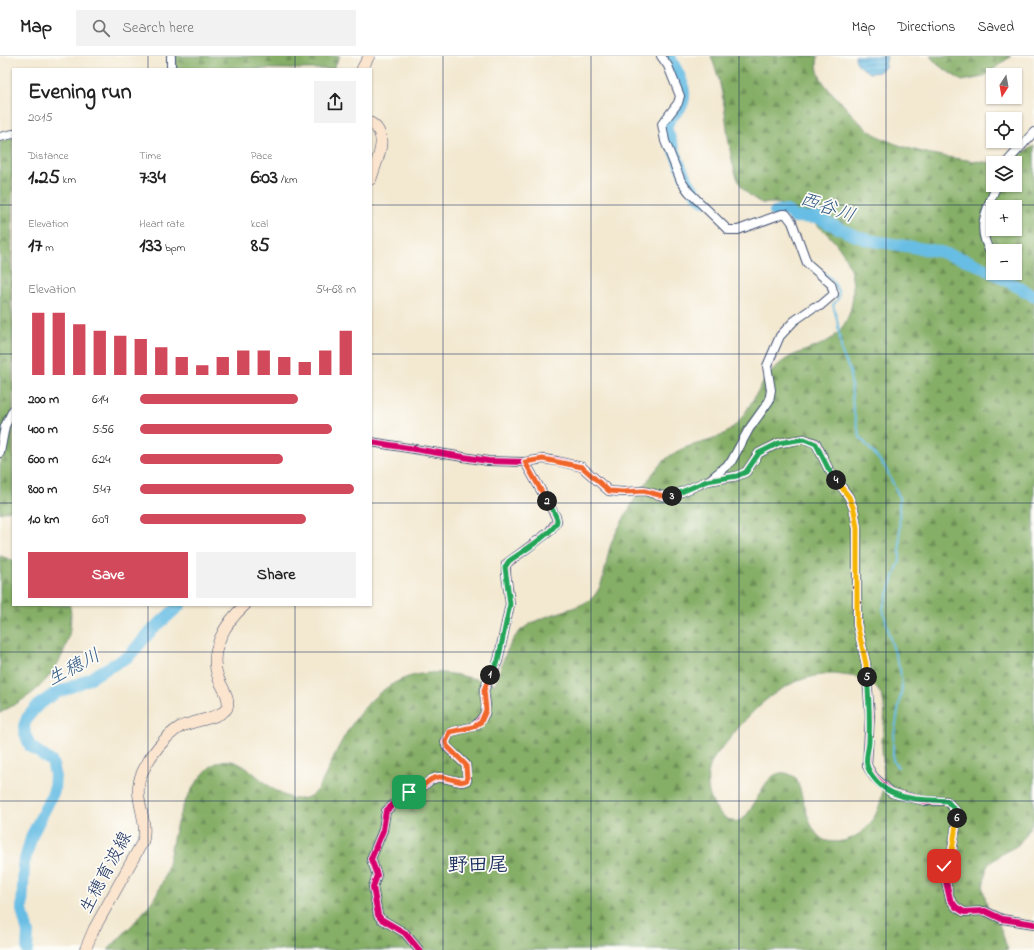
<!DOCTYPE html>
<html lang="en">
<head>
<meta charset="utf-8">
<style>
	body { margin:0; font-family:"Indie Flower","Klee One",sans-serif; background:#f2f2f2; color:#222; height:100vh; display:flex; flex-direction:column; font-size:15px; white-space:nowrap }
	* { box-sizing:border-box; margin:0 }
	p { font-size:13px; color:#767676 }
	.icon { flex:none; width:22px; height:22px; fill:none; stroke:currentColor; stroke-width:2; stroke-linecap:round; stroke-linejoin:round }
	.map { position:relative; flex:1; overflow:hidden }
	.panel { position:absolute; left:12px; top:12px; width:360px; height:538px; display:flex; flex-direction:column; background:#fff; border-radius:0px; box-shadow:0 1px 3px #0004 }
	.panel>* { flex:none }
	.needle { width:26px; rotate:191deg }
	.fabs { position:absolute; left:986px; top:12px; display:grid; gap:8px }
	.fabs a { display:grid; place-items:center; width:36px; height:36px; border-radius:0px; background:#fff; box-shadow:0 1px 3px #0004; font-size:20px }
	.pin { position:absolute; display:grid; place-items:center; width:34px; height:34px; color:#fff; margin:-17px; border-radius:8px; box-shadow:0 2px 6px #0006 }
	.km { position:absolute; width:20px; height:20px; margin:-10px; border-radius:50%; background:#222; color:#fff; font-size:11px; line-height:20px; text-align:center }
	.round { display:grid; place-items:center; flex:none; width:42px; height:42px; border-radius:0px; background:#f2f2f2 }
	.headline { display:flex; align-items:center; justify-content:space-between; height:68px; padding:0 16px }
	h1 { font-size:22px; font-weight:700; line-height:30px }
	.metrics { display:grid; grid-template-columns:repeat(3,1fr); gap:6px; height:68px; padding:4px 16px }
	.metrics div { display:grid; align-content:center }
	.metrics b { font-size:20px; font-weight:700 }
	.metrics small { font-size:11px; font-weight:400 }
	.metrics p { font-size:11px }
	.chart { height:112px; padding:8px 16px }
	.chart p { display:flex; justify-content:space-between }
	.chart svg { width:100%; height:72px; margin-top:4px; stroke:#d1495b; stroke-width:6 }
	.action { display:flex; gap:8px; margin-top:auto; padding:8px 16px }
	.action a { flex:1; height:46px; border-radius:0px; background:#d1495b; color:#fff; font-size:16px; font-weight:700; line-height:46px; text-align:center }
	.action a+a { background:#f2f2f2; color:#222 }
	ul { padding:0 16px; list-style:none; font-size:13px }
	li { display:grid; grid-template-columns:64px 48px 1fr; align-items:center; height:30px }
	li i { height:10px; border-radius:5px; background:#d1495b }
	header { display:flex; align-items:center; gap:24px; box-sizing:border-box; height:56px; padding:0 20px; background:#fff; border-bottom:1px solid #e0e0e0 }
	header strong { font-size:19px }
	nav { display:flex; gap:22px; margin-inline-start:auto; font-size:14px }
	.search { width:280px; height:36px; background:#f2f2f2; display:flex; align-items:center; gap:10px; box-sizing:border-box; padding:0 14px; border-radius:0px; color:#767676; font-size:15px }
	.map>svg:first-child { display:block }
</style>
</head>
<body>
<header>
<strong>Map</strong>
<div class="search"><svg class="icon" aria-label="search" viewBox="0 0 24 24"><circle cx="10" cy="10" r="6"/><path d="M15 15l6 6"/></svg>Search here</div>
<nav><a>Map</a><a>Directions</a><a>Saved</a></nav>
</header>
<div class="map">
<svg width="1034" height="894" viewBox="0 0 1034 894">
	<defs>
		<pattern id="forest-firs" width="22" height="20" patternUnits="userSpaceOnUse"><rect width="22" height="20" fill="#85ae66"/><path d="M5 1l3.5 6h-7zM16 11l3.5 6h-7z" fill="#6c8e57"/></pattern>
		<pattern id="water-rules" width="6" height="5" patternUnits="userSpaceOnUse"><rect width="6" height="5" fill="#67bde4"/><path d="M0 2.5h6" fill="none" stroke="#549abc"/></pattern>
	</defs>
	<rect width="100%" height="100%" fill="#fdfcf7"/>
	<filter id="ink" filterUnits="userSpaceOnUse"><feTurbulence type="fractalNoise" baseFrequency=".025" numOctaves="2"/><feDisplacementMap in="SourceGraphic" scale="8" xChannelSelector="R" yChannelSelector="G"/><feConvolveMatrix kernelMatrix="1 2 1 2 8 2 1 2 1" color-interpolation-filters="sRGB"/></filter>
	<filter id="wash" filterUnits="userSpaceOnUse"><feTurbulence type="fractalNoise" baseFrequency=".012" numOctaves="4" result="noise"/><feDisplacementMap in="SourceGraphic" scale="16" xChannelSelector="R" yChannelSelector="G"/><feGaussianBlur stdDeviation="0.9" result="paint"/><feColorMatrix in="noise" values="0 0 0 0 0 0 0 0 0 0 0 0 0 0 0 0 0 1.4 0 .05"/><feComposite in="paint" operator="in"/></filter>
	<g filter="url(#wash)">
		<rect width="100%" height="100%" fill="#f3e8d0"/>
		<path fill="url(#forest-firs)" stroke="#506e62" fill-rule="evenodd" d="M 176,0 L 340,0 L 333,13 L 175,13 L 175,1 Z
			M 711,0 L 818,0 C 814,19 825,29 837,42 C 847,52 856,64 867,73 C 898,96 955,103 993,107 L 993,129 L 1015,129 L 1015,107 L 995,107 L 1008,105 L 1034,90 L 1034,763 L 1027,777 L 1018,789 L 1002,798 L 987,809 L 983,832 L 988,854 L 999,868 L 1008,894 L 108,894 C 123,878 152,851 160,831 C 167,818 169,802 172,788 C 177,761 187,735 206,715 C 241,678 268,752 306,742 C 318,738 324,722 329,711 C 350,664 382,613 442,617 C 459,618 478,624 495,628 C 512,579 513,570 564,555 C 575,551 587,548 595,539 C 607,523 605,502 612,485 C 624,460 640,433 658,411 C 682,383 707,392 730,374 C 751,357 755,331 776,311 C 791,297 805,296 822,288 C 848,276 856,248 852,222 C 847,188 810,158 779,148 C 774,146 767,148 762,147 C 755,144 746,137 742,131 C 727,108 728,61 721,33 C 719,22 715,11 711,0 ZM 993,151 L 1015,151 L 1015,173 L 993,173 ZM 993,195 L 1015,195 L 1015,217 L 993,217 ZM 833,618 C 850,620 867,620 878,634 C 889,647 883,672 882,687 C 882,702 885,718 883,733 C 880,757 868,779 843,785 C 836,786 825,787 820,781 C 807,771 803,738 796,722 C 757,694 756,791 722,759 C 707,745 704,723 712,705 C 716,698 722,692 727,686 C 744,664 762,643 787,630 C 802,622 816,619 833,618 Z
			M 930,0 L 1011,0 L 983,21 L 962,25 L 938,9 Z
			M 13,81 L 11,249 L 13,266 L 13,453 L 0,457 L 0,85 Z
			M 0,500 L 13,504 L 13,549 L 70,549 C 75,583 58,617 31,638 C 22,645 10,651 0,657 Z"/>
		<path fill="url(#water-rules)" stroke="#4176a1" d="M 855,0 L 887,0 L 885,11 L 879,16 L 869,17 C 863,12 855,9 855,0 Z"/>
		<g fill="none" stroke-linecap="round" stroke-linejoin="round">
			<path stroke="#67bde4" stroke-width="2" d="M 794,161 L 796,166
				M 824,217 L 832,223 L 839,237 L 838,243 L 833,249 L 837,263 L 842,297 L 850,315 L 853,353 L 860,381 L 885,411 L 899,440 L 900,504 L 883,552 L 889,579 L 900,613 L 902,632 L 893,685 L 893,705 L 898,711"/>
			<path stroke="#67bde4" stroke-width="12" d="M 668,0 C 677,13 691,37 680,52 C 674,60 668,62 666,72 C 677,99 682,124 703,145
				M 775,156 C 784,153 788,154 794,161 L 818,162 L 851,178 L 868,184 L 937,195 L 969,205 L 993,217
				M 993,217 L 1034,240
				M 27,894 L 28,877 L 22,854 L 24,807 L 32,779 L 54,735 L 55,718 L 52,706 L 30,690 L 25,678 L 24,670 L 27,662 L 37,650 L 54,638 L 85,625 L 129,600 L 150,576 L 180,549"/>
		</g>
	</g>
	<g filter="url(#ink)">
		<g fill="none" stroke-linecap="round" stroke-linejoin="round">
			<g stroke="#3b4b6f" stroke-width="10">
				<path id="minor" d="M 661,0 L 668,10 L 680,40 L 678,47 L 662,68 L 665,85 L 681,125 L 689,136 L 728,174 L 738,174 L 782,158 L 786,158 L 792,166 L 807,207 L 831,228 L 834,238 L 820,250 L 814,251 L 794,265 L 780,280 L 767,310 L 771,334 L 769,345 L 749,373 L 731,406 L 708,425
					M 171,13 L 171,0
					M 0,81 L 13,78
					M 1006,107 L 1034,76
					M 993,201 C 975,173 985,157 997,129
					M 371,386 L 488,405 L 525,406 L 543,403 L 557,405 L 582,411 L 609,435 L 623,436 L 644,435 L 663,440 L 677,438 L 707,425 L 737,420 L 746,416 L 759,397 L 779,387 L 804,383 L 816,387 L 828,412 L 849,441 L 854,454 L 857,472 L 857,568 L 866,608 L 870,660 L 867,710 L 874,721 L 892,737 L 925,745 L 947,745 L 957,756 L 957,764 L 952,795 L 944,810 L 944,817 L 950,843 L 956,851 L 964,856 L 985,855 L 1002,863 L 1034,868
					M 0,397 L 5,370 L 13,354
					M 419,894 L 405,877 L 381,863 L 378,859 L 373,831 L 377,819 L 371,803 L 383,774 L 386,755 L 405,738 L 418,735 L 431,724 L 439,721 L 462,726 L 467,724 L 466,709 L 447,691 L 445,686 L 451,676 L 475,670 L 485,658 L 486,649 L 484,634 L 498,605 L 510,548 L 506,517 L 506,508 L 549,476 L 557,465 L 556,461 L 525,406"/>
			</g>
			<g stroke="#3b4b6f" stroke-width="12">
				<path id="secondary" d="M 362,13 L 369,0
					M 371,67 C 391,80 376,105 371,123
					M 85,894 L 94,873 L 143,785 C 149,761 131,741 142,717 C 149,701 165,680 180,671 C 191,665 222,662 227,652 C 231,641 221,631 218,621 C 208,594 226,566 245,549"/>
			</g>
			<use href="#minor" stroke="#fff" stroke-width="8"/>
			<use href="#secondary" stroke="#fbe5cf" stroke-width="11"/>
			<g stroke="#fdfcf7" stroke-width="8">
				<path id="cycleway" d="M 371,386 L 488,405 L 525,406 L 543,403 L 557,405 L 582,411 L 609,435 L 623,436 L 644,435 L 663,440 L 677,438 L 707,425 L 737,420 L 746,416 L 759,397 L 779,387 L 804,383 L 816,387 L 828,412 L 849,441 L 854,454 L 857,472 L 857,568 L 866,608 L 870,660 L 867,710 L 874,721 L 892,737 L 925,745 L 947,745 L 957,756 L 957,764 L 952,795 L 944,810 L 944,817 L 950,843 L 956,851 L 964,856 L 985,855 L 1002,863 L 1034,868
					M 419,894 L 405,877 L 381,863 L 378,859 L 373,831 L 377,819 L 371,803 L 383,774 L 386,755 L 405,738 L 418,735 L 431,724 L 439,721 L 462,726 L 467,724 L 466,709 L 447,691 L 445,686 L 451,676 L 475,670 L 485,658 L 486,649 L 484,634 L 498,605 L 510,548 L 506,517 L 506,508 L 549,476 L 557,465 L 556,461 L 525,406"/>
			</g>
			<use href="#cycleway" stroke="#d6006c" stroke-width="6"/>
		</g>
	</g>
	<g fill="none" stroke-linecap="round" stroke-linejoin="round" filter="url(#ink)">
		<g stroke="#fff" stroke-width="8">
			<path id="split-1" d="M 409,736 C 422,736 427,721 439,721 C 448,720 459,729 467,724 L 466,709 L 447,690 L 446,686 L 450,676 L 473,671 L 481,666 L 486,654 L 484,634 L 490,619"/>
		</g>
		<g stroke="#fff" stroke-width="8">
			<path id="split-2" d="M 490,619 L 498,605 L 510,548 L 505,511 L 509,505 C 519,498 556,475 557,465 C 557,459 550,450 547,445"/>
		</g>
		<g stroke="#fff" stroke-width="8">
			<path id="split-3" d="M 547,445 L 525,406 L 543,403 L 582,411 L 609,435 L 623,436 L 644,435 L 663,440 L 672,440"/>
		</g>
		<g stroke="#fff" stroke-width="8">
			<path id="split-4" d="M 672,440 L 707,425 L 737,420 L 746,416 L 759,397 L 779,387 L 804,383 L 816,388 L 828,412 L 836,424"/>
		</g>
		<g stroke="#fff" stroke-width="8">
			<path id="split-5" d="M 836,424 L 849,441 L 854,454 L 857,472 L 857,568 L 866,608 L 867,621"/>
		</g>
		<g stroke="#fff" stroke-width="8">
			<path id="split-6" d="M 867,621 C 869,642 870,663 869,685 C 869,693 865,701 867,709 C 870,721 883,733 893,737 C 911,745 929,743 947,745 L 957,756 L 957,762"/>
		</g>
		<g stroke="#fff" stroke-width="8">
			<path id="split-7" d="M 944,810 L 952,795 L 957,762"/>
		</g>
		<use href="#split-1" stroke="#f0652b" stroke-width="5"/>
		<use href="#split-2" stroke="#22a559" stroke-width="5"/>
		<use href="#split-3" stroke="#f0652b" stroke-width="5"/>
		<use href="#split-4" stroke="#22a559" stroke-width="5"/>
		<use href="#split-5" stroke="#f5b400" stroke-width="5"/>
		<use href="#split-6" stroke="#22a559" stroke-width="5"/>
		<use href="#split-7" stroke="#f5b400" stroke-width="5"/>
	</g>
	<path fill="none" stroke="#1b2f5e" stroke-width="1" stroke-opacity="0.55" d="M 148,0 L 148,13M 295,0 L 295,13M 443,0 L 443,894M 591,0 L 591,894M 739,0 L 739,894M 886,0 L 886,894M 0,149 L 13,149M 371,149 L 1034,149M 0,298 L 13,298M 371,298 L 1034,298M 0,447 L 13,447M 371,447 L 1034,447M 148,549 L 148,894M 295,549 L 295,894M 0,596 L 1034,596M 0,745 L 1034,745"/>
	<g text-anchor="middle" stroke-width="3.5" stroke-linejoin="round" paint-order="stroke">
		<g font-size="18" fill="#1b2f5e" stroke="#fdfcf7">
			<text transform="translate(105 816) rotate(-62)" y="6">生穂育波線</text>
		</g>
		<g font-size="19" font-style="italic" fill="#325a86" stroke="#fdfcf7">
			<text transform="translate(828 150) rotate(19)" y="7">西谷川</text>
			<text transform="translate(73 610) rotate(-28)" y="7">生穂川</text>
		</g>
		<g font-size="20" font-weight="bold" fill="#1b2f5e" stroke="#fdfcf7">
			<text x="478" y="815">野田尾</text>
		</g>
	</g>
</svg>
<div class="fabs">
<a><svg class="needle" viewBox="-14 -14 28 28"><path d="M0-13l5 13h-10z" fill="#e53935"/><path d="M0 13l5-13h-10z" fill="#767676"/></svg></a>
<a><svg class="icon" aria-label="locate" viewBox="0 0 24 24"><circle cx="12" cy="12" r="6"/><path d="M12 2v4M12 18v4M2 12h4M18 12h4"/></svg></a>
<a><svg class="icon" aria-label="layers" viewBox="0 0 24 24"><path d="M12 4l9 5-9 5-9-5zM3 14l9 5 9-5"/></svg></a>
<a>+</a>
<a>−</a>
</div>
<div class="pin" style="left:409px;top:736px;background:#1e9e55"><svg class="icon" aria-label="arrive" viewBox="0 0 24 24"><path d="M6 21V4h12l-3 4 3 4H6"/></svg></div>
<div class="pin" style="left:944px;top:810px;background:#d93025"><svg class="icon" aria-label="check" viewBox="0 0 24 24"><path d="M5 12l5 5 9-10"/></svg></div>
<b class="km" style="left:490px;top:619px">1</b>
<b class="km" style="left:547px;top:445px">2</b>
<b class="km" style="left:672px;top:440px">3</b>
<b class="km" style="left:836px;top:424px">4</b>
<b class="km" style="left:867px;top:621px">5</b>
<b class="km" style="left:957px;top:762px">6</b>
<section class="panel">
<div class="headline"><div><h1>Evening run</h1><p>20:15</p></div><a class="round"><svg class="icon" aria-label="share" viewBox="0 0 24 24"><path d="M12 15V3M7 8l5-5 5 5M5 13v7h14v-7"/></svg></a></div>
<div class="metrics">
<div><p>Distance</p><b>1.25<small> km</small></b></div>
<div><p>Time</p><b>7:34</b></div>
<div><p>Pace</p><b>6:03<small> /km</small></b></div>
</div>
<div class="metrics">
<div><p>Elevation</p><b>17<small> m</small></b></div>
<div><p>Heart rate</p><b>133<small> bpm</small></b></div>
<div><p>kcal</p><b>85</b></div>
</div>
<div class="chart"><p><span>Elevation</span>54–68 m</p>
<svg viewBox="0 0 160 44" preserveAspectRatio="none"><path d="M5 44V6M15 44V6M25 44V13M35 44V17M45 44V20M55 44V22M65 44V27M75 44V33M85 44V38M95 44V33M105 44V29M115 44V29M125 44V33M135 44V36M145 44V29M155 44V17"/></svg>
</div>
<ul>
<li><b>200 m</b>6:14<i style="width:73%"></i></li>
<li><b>400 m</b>5:56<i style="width:89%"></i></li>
<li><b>600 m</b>6:24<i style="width:66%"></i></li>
<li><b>800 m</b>5:47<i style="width:99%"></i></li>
<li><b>1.0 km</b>6:09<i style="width:77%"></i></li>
</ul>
<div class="action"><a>Save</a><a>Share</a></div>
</section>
</div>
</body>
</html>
